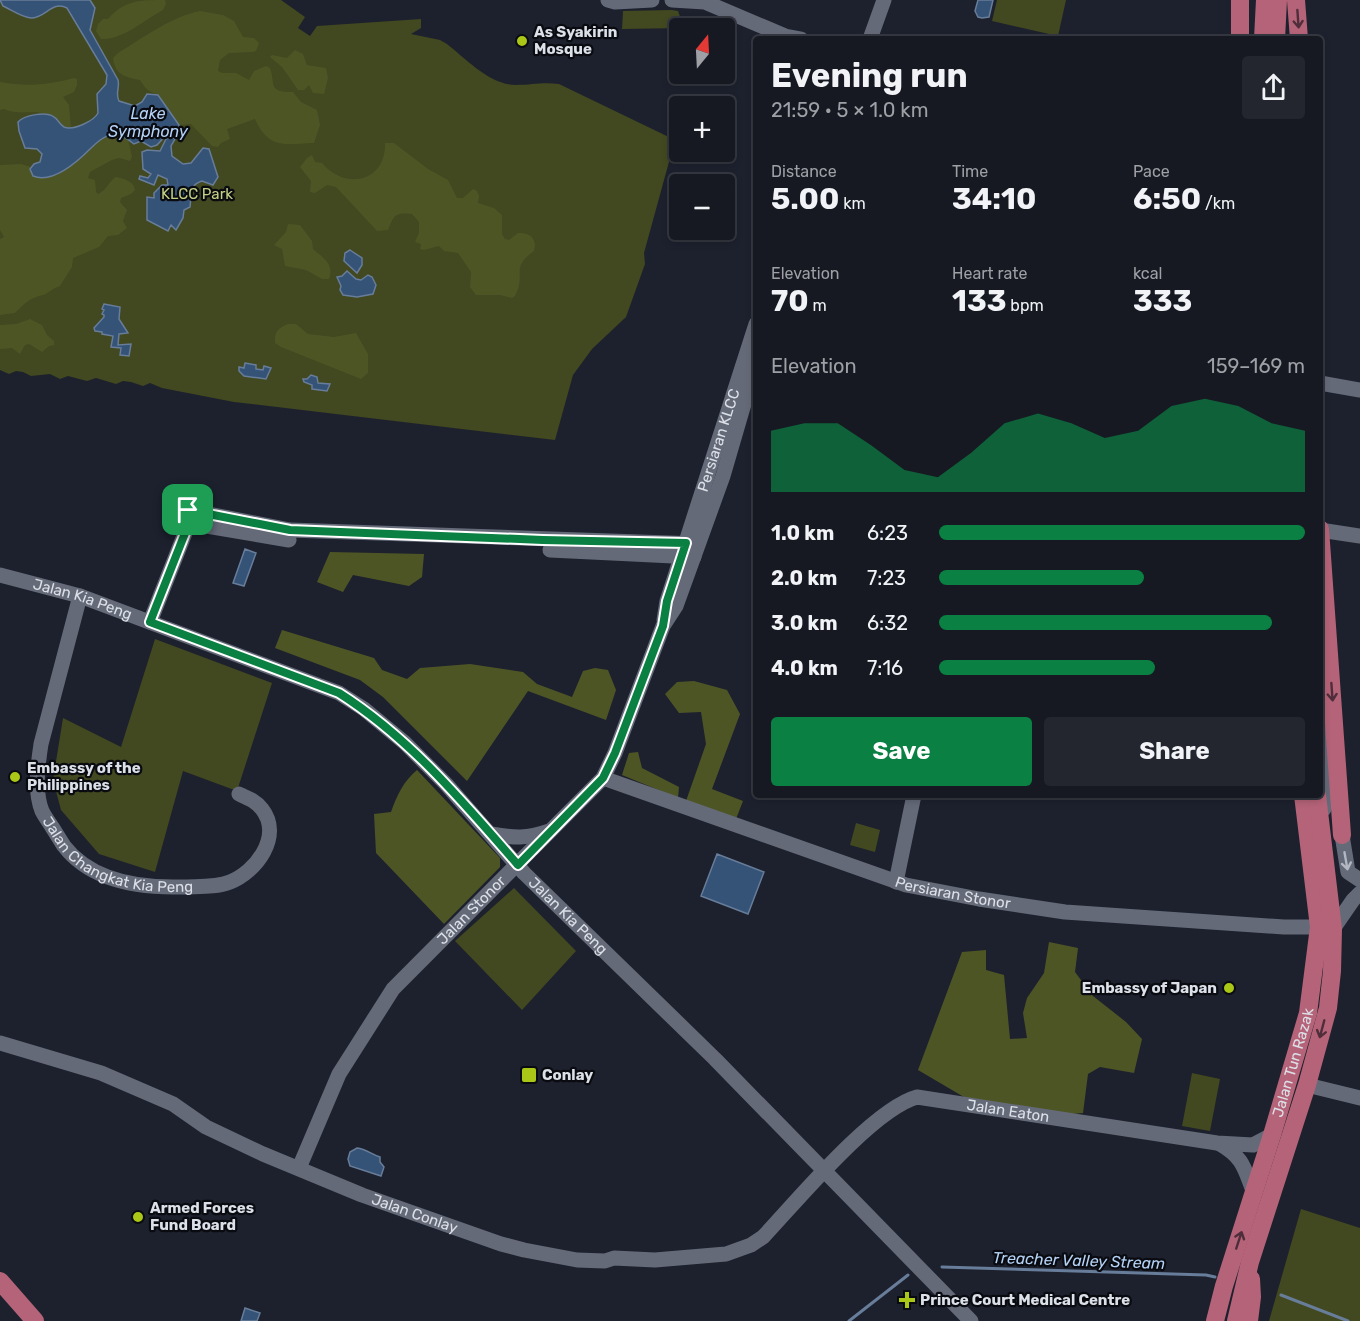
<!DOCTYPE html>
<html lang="en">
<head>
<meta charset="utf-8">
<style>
	body { margin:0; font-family:Rubik,sans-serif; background:#23262f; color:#f1f3f6; height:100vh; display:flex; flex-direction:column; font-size:22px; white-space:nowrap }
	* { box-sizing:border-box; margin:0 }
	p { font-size:20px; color:#9ea0a5 }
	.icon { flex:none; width:33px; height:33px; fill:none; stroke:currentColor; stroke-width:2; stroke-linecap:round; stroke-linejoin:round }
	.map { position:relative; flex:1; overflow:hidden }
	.side { position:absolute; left:753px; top:36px; width:570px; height:762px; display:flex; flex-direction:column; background:#161922; border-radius:6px; box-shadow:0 3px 9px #0003,0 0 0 2px #353840 }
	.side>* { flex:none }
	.needle { width:39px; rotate:18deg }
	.buttons { position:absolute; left:669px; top:18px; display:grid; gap:12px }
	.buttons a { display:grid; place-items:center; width:66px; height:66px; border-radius:6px; background:#161922; box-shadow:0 3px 9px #0003,0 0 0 2px #353840; font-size:30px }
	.pin { position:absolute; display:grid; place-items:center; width:51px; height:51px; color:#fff; margin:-26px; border-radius:12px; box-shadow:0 3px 9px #0006 }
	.round { display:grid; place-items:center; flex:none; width:63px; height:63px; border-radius:6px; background:#23262f }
	.overview { display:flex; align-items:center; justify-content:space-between; height:102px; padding:0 18px }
	h1 { font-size:33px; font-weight:700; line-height:45px }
	.figures { display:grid; grid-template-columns:repeat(3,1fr); gap:9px; height:102px; padding:6px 18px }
	.figures div { display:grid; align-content:center }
	.figures b { font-size:30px; font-weight:700 }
	.figures small { font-size:16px; font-weight:400 }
	.figures p { font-size:16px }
	.chart { height:168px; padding:12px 18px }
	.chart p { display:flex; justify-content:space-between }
	.chart svg { width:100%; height:108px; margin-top:6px; fill:#0b8043; opacity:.7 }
	.action { display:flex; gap:12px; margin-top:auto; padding:12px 18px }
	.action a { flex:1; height:69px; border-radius:6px; background:#0b8043; color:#fff; font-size:24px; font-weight:700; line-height:69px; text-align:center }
	.action a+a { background:#23262f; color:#f1f3f6 }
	ul { padding:0 18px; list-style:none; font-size:20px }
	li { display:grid; grid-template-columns:96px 72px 1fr; align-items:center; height:45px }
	li i { height:15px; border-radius:8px; background:#0b8043 }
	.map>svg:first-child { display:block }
</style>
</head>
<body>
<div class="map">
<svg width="1360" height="1321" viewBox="0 0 1360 1321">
	<rect width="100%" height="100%" fill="#1d212e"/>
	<path fill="#42481f" d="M 0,0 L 281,0 L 305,17 L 298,28 L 310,36 L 317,26 L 421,19 L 421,28 L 411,34 L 440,40 L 447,44 C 466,59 490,85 516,85 C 532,85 542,82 559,84 L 675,140 L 644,253 L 645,264 L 626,317 L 592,349 L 573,375 L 555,440 L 234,402 L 162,388 L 150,383 L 143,386 L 131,382 L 123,381 L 116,384 L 96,378 L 87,381 L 68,376 L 60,379 L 50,374 L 31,376 L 23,372 L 16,371 L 9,374 L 0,370 Z
		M 997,0 L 1066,0 L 1058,36 L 992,21 Z
		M 672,10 L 678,11 L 684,28 L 622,29 L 623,11 Z
		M 155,639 L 272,683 L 237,791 L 183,771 L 155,872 L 99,854 L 61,810 L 53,780 L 63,718 L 121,747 Z
		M 856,823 L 880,830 L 875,852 L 850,845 Z
		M 514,888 L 576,951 L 522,1010 L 455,941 Z
		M 1192,1073 L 1220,1079 L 1210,1131 L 1182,1126 Z
		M 1301,1209 L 1360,1228 L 1360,1321 L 1269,1321 Z"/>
	<path fill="#4e5525" d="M 165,0 L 166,4 L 163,10 C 144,20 123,40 101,39 L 96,31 L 98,24 L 103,19 L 108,19 C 124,0 140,0 165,0 Z
		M 200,11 L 223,15 L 234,21 L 243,37 L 254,38 L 259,43 L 256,51 L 253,52 L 229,53 L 220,60 L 218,71 L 222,73 L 236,73 L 249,80 L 254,71 L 266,66 L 270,68 C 276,85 267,92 293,92 L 301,102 L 317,110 L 320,125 L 314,143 C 285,144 269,150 255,119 L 227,129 L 230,139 L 221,143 L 218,147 L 212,146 L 191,124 L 179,125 L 159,95 C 148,92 145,88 140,80 C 125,77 115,75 113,58 L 118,53 C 143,38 170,17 200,11 Z
		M 295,50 L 303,54 L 307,65 L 326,68 L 328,78 L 324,94 L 313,93 L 309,85 L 304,90 L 298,90 L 282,67 L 270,57 L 272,55 L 287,58 Z
		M 74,78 L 77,79 L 77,85 L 74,92 L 63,97 L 69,105 L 71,128 C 60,127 61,119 51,115 C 35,109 18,116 4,109 L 0,110 L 0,82 C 28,87 47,85 74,78 Z
		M 110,134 L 128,139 L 132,157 L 130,161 L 119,158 L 112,160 L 90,172 L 88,178 L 95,180 L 96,192 L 98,194 C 107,190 109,181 116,177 C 124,179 134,181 135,190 L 131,194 L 121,198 L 120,202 L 127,210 L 123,221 L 127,228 L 118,235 L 108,236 L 99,247 L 73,258 L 72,267 L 60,286 C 53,288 47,294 43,295 C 29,298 25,303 15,313 L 0,315 L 0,239 L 4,237 L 0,230 L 0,165 L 21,164 L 57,175 L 89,151 L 96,142 Z
		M 385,143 L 394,143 L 428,169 L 448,180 L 457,198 L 463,198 L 473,189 L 477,191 L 479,196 L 478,203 L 494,208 L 502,215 L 502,234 L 505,239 L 509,240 L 518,233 C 527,233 534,235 535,245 L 534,251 C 509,269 527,274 515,296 L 512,298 L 500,295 L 476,295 L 470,287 L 471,272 L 458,253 L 444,251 L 439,246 L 424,250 L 420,249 L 421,244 L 415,242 L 419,233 L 419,222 L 412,214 C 394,212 394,216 388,230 L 377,231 L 336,187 L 327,185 L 315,193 L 310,192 L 311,181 L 300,167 L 307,158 L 312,155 L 315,162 L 322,163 C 344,190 386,183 385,143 Z
		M 288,224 L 300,225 L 312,241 L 313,249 C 322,257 335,264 329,279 L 322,279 L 306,270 L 285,266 L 282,249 L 274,245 L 286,232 Z
		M 30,319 L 42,325 L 47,335 L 54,341 L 54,345 L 49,346 L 42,352 L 29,344 L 25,345 L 20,354 L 12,348 L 0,349 L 0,325 L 16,324 Z
		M 288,324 L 296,324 L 308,334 L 334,337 L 356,333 L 368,354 L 368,373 L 361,379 L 281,347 L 275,343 C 274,332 278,328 288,324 Z
		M 330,552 L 424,554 L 422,577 L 409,586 L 353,575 L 343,592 L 317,582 Z
		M 282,630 L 374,658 L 382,670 L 407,679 L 420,668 L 470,664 L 523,672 L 537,684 L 572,697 L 583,671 L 595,668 L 608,670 L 616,690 L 606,720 L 528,691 L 467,781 L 383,697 L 360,680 L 275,648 Z
		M 694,681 L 727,690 L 740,714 L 712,789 L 743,801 L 736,819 L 686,801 L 706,744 L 701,712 L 679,713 L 665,694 L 677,682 Z
		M 638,752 L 642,768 L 679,787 L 678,798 L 622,775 L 629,753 Z
		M 417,770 L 500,858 L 500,867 L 444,924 L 376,853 L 374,814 L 391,812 C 397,795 403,782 417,770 Z
		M 1049,942 L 1078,948 L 1075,972 L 1093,996 L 1126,1022 L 1142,1039 L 1134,1073 L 1100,1067 L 1088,1074 L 1083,1113 L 1061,1115 L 969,1100 L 918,1070 L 962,952 L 986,950 L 986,970 L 1004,975 L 1010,1039 L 1027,1038 L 1023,1013 L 1027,998 L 1044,973 Z"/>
	<path fill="#355277" stroke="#677d99" stroke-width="1.5" d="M 0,0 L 90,0 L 95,8 L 90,30 L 118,80 C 120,87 115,94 119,101 L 135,106 L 142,102 L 147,94 L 158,95 L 179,125 L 179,133 L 177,136 L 167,134 L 157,145 L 151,147 L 141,141 L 134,144 C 115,128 105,134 90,149 C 76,163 52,184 33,176 L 30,169 L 34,164 L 40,162 L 42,154 L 37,149 L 25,148 L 19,131 L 18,122 C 24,115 46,111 54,117 C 58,119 59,124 64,127 C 73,131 94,121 98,113 L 97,94 L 106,84 L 107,75 L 67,8 C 52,0 46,18 31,18 C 21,17 12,10 3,6 Z
		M 978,0 L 993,0 L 989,17 L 982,18 L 978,17 L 975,11 Z
		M 171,137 L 175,139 L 171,146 L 172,156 L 183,164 L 191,163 L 203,148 L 209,149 L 218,177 L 213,185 L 202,181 C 187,186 192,195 190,207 L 184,210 L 183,218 L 176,230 L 171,225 L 168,231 L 147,220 L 147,197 L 154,198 L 154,193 L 162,185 L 168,185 L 167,179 L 158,175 L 154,185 L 139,179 L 140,176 L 148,178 L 151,174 L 143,169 L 142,152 L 147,150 L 160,151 L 166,139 Z
		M 350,250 L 362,258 L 362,265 L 357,273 L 344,261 L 345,253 Z
		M 347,271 L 356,279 L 361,280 L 368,275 L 372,277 L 376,285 L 373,294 L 357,297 L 343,295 L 340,290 L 341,286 L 337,277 L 342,276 Z
		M 104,304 L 120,307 L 119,319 L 128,333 L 119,334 L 118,345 L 131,344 L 129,356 L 120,355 L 121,348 L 111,347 L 113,336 L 102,334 L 102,332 L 95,331 L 94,328 L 104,317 L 104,315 L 102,314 L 104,310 L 102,309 Z
		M 245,363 L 256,365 L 256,369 L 263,370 L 264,366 L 271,368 L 266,379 L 244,376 L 239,371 L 239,367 L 244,368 Z
		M 311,375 L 317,377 L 318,383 L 330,384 L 327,391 L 312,389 L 312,385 L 304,382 L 303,379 L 307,379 Z
		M 245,549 L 256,553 L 244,586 L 233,583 Z
		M 717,854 L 764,872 L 748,914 L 701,896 Z
		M 357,1148 C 366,1149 371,1154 380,1157 L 380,1162 L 384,1167 L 381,1176 L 350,1166 L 348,1159 L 350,1152 Z
		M 245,1308 L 260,1313 L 257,1321 L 241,1321 Z"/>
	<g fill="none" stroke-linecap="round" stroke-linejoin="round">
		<path stroke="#677d99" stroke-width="3" d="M 942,1267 L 1206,1275 L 1215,1277
			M 1281,1295 L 1348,1321
			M 849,1321 L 908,1275"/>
		<g stroke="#656a79" stroke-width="15">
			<path d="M 608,0 L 615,2 L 652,0"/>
			<path d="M 672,0 L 705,2 L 785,36 L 801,39"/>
			<path d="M 870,39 L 884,0"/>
			<path d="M 1320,383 L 1360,390"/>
			<path d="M 189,523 L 188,510 L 290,530 L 698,544"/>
			<path d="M 189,523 L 289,540"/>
			<path d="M 1320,530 L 1360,536"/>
			<path d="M 550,550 L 694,557"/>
			<path id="s1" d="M 0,575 L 80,596 L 339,693 L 364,709 L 405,743 L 446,784 L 524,873 L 715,1059 L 971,1321"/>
			<path id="s2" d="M 80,596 L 41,744 C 38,764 34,791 42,811 C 45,817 49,822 52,827 C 56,833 60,840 64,846 C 91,881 140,888 181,887 C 197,886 215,888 230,882 C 256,872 283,836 262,809 C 256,801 248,798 239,794"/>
			<path id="s3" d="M 664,620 L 667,601 L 756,324"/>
			<path d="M 150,622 L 189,523 L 195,515"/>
			<path d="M 1320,731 L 1325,788 L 1324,809"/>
			<path id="s4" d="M 603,778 L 906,885 L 979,899 L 1065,912 L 1284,927 L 1319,927"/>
			<path d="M 491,834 C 515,838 526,839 549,831"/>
			<path d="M 1342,835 L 1348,872 L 1360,880"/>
			<path d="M 896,882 L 914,795"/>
			<path d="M 1333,929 L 1353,900 L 1360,893"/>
			<path id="s5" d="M 0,1043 L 101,1073 L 173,1104 L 206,1127 L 263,1154 L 362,1195 L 501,1244 L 524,1250 L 577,1260 L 605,1261 L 614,1258 L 655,1260 L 726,1254 L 751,1245 L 763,1237 C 796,1202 873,1109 917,1097 L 1217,1143 L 1253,1145 L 1272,1135"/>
			<path d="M 1307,1085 L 1360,1098"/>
			<path d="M 1220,1144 C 1244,1158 1244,1168 1254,1193"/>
			<path id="s6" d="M 299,1168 L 339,1074 L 393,989 L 603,778 L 615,753 L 663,626 L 676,606 L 723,476 L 756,363"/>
		</g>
		<g stroke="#b56378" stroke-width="18">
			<path d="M 1296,0 L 1299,39"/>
			<path d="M 1240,39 L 1240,0"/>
			<path d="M 1263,39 L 1265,0"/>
			<path d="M 1276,39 L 1278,0"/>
			<path d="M 1320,529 L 1342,835"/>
			<path d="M 0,1281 L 35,1321"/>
			<path id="s7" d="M 1215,1321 L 1224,1286 L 1272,1135 L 1308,1013 L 1319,927 L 1303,795"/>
			<path d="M 1236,1321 L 1250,1262 L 1307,1085 L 1328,1008 L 1332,971 L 1333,929 L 1317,795"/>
			<path d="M 1249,1321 L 1252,1297 L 1251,1279"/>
		</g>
	</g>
	<defs><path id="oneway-shaft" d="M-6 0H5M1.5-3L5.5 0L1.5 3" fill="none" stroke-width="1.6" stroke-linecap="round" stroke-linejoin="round" transform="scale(1.5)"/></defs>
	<g stroke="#4e2e3a">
		<use href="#oneway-shaft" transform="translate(1298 19) rotate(86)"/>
		<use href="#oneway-shaft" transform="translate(1332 692) rotate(86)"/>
		<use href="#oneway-shaft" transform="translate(1322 1029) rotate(105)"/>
		<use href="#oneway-shaft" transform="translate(1239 1240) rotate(-72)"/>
	</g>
	<use stroke="#b2b7c1" href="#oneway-shaft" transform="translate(1346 861) rotate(80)"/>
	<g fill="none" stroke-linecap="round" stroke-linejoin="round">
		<g stroke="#fff" stroke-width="12">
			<path id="route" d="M 188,510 L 290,530 L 543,540 L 686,543 L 667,601 L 663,626 L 615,753 L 603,778 L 518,865 C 464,803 410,738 339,693 L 150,622 L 189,523 Z"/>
		</g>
		<use href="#route" stroke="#0b8043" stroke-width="8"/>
	</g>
	<g fill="#aac718" stroke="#090b10" stroke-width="2">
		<circle cx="522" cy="41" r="6"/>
		<circle cx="15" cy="777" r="6"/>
		<circle cx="1229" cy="988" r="6"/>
		<rect x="521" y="1067" width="16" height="16" rx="3"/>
		<circle cx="138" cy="1217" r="6"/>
		<path d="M904 1291h6v6h6v6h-6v6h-6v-6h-6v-6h6z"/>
	</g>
	<g text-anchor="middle" stroke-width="4.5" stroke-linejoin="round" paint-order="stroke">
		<g font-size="15" font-weight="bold" fill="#dce0e8" stroke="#090b10" text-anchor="start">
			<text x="534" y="37">As Syakirin<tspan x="534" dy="17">Mosque</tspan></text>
			<text x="27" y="773">Embassy of the<tspan x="27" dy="17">Philippines</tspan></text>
			<text x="1217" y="993" text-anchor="end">Embassy of Japan</text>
			<text x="542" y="1080">Conlay</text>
			<text x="150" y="1213">Armed Forces<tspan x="150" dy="17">Fund Board</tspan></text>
			<text x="920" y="1305">Prince Court Medical Centre</text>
		</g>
		<g font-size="15" fill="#c4d184" stroke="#090b10">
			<text x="197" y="199">KLCC Park</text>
		</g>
		<g font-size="15" fill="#dce0e8" stroke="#090b10">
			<text dy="5" stroke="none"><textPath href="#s3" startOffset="188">Persiaran KLCC</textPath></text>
			<text dy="5" stroke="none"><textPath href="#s1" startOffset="86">Jalan Kia Peng</textPath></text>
			<text dy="5" stroke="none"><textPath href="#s2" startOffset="316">Jalan Changkat Kia Peng</textPath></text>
			<text dy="5" stroke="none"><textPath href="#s4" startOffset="369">Persiaran Stonor</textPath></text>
			<text dy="5" stroke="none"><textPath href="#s6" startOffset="314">Jalan Stonor</textPath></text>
			<text dy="5" stroke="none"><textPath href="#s1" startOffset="680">Jalan Kia Peng</textPath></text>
			<text dy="5" stroke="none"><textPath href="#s7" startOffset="270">Jalan Tun Razak</textPath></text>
			<text dy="5" stroke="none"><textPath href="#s5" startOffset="1112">Jalan Eaton</textPath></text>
			<text dy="5" stroke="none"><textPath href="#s5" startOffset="450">Jalan Conlay</textPath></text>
		</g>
		<g font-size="16" font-style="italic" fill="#b5d2f7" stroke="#090b10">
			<text x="148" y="119">Lake<tspan x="148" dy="18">Symphony</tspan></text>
			<text transform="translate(1079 1260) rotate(2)" y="6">Treacher Valley Stream</text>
		</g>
	</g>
</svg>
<div class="buttons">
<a><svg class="needle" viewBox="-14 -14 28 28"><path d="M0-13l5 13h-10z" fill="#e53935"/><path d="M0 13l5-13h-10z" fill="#9ea0a5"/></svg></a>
<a>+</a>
<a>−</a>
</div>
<div class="pin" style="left:188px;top:510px;background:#1e9e55"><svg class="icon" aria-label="arrive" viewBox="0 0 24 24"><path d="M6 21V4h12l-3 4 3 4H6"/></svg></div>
<section class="side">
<div class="overview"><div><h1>Evening run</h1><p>21:59 · 5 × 1.0 km</p></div><a class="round"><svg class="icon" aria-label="share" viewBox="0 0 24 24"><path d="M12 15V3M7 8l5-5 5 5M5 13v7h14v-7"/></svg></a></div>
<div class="figures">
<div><p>Distance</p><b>5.00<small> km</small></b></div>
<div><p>Time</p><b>34:10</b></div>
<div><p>Pace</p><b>6:50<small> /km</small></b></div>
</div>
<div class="figures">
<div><p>Elevation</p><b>70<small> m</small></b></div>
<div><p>Heart rate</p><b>133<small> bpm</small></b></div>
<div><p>kcal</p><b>333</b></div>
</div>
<div class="chart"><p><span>Elevation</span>159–169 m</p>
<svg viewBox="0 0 160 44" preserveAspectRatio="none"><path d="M0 44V19L10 16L20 16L30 25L40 35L50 38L60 28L70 16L80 12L90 16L100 22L110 19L120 9L130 6L140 9L150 16L160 19V44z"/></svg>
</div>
<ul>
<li><b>1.0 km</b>6:23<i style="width:100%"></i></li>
<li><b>2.0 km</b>7:23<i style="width:56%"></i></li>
<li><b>3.0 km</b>6:32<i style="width:91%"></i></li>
<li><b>4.0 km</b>7:16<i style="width:59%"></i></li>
</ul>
<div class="action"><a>Save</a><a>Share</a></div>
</section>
</div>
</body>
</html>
